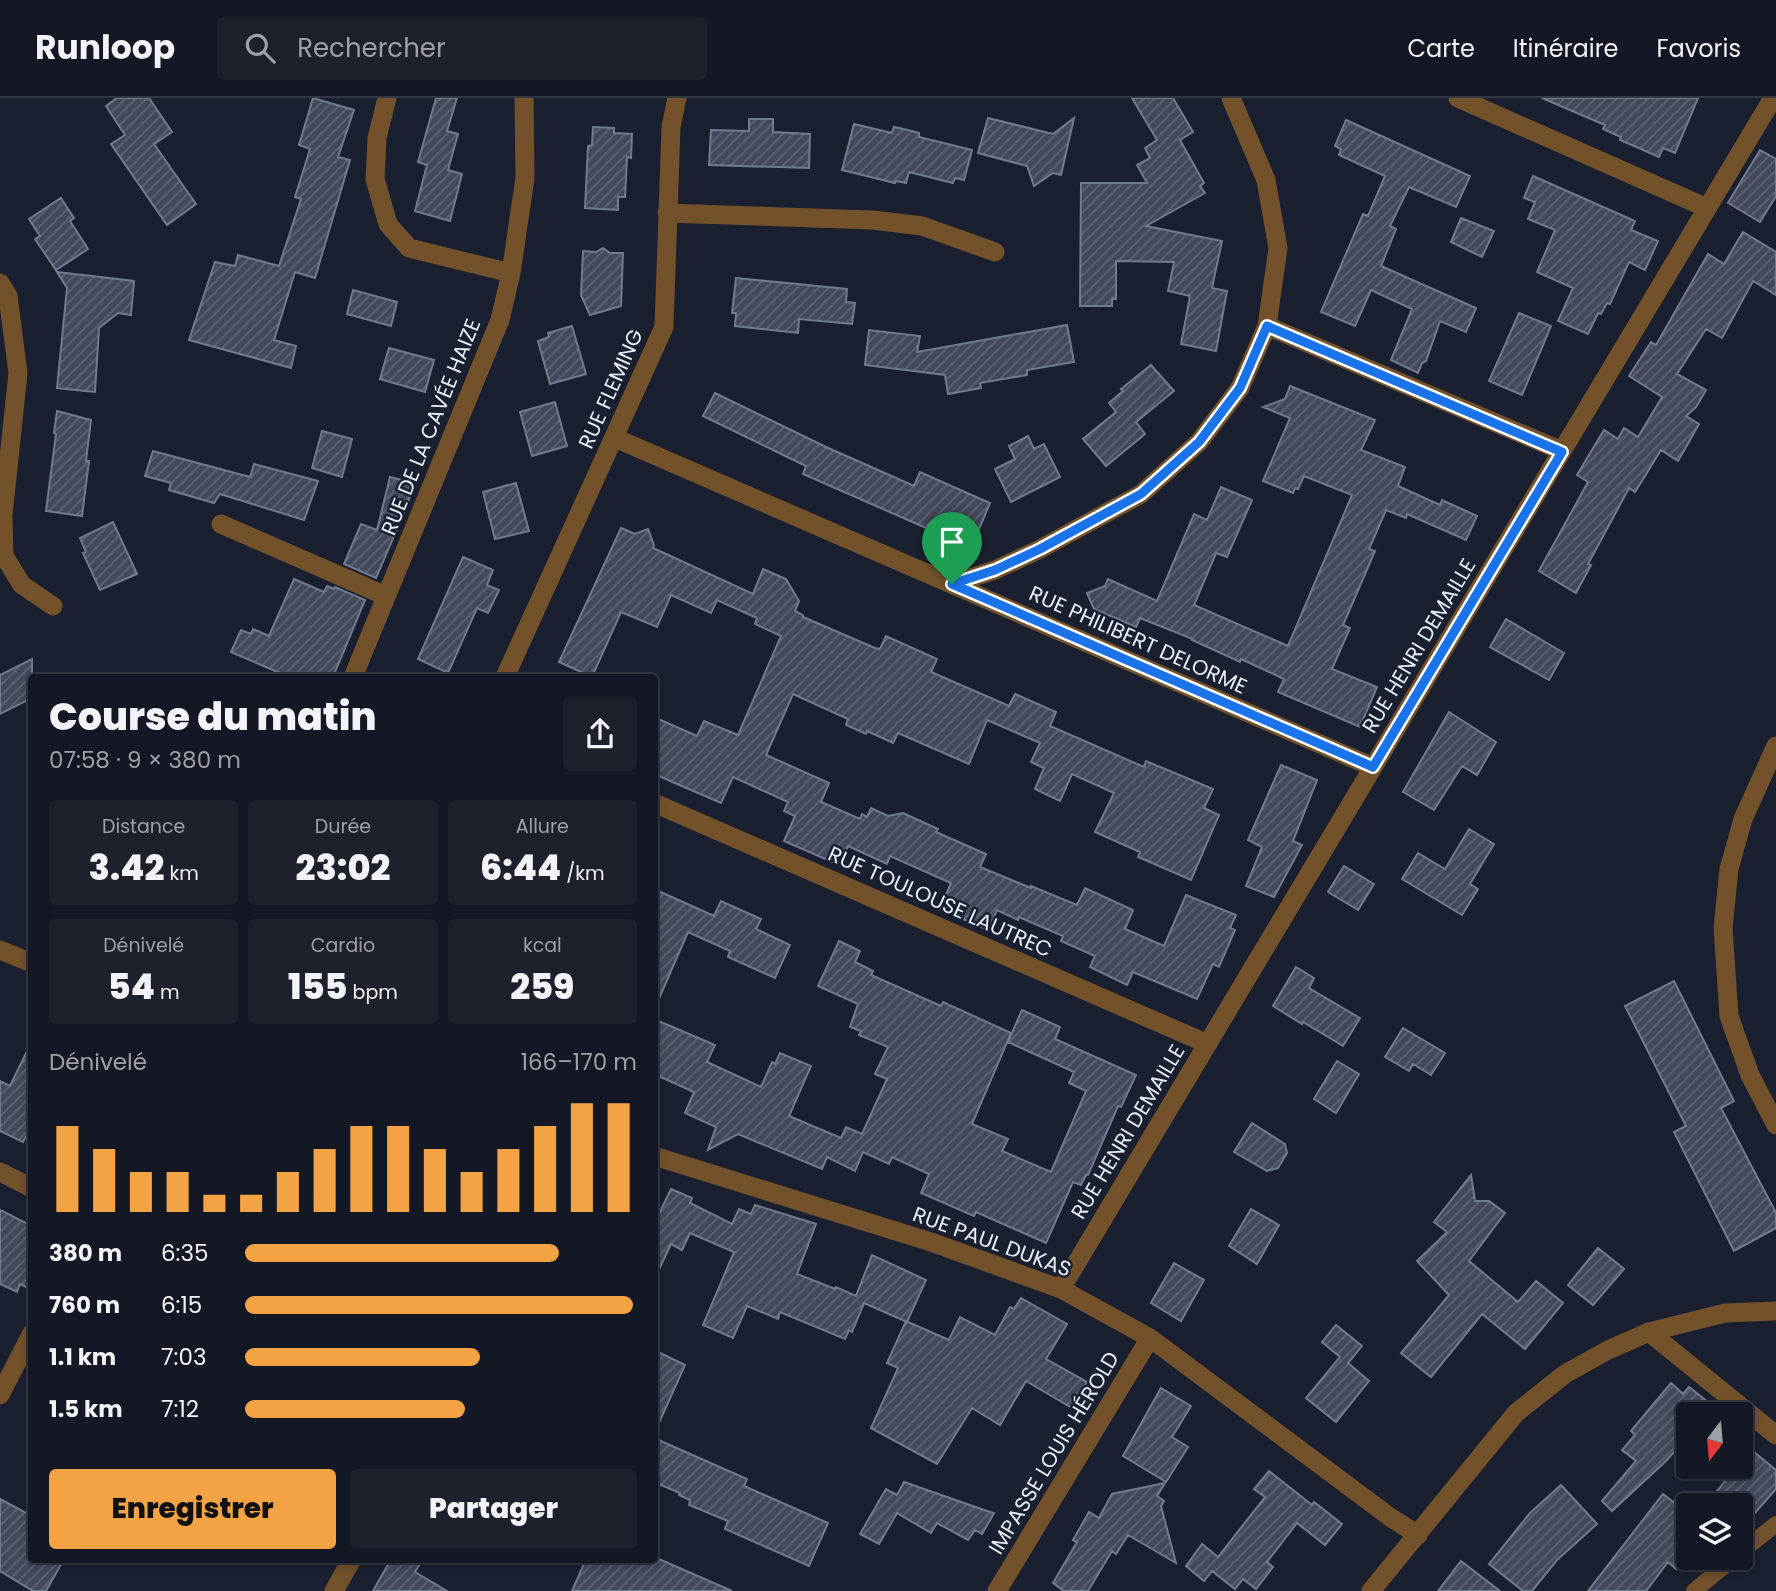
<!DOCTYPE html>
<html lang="fr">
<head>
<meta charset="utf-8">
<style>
	body { margin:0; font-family:Poppins,sans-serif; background:#1d212c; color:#f1f3f6; height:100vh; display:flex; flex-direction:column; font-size:26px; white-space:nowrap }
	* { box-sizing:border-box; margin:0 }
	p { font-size:23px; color:#9da0a6 }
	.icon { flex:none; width:38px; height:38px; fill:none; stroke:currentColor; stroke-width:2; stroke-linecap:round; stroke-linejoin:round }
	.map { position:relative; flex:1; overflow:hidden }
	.side { position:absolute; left:28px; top:576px; width:630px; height:889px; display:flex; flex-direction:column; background:#141824; border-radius:7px; box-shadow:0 4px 10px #0003,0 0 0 2px #333741 }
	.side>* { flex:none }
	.needle { width:46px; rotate:196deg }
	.controls { position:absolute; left:1676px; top:1304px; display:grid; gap:14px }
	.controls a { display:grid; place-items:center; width:77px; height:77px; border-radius:7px; background:#141824; box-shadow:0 4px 10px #0003,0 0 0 2px #333741; font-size:35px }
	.pin { position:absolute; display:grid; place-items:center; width:60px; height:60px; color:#fff; margin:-72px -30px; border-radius:50% 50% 50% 0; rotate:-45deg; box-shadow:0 0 7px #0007 }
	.pin .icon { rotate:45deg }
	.round { display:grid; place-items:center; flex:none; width:74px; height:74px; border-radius:7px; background:#1d212c }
	.summary { display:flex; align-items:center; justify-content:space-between; height:119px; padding:0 21px }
	h1 { font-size:38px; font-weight:800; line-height:52px }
	.figures { display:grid; grid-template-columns:repeat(3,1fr); gap:10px; height:119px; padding:7px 21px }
	.figures div { display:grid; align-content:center; border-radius:7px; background:#1d212c; text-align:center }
	.figures b { font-size:35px; font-weight:800 }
	.figures small { font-size:19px; font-weight:400 }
	.figures p { font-size:19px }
	.chart { height:196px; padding:14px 21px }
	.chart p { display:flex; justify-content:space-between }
	.chart svg { width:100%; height:126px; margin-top:7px; stroke:#f4a344; stroke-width:6 }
	.primary-button { display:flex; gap:14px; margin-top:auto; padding:14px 21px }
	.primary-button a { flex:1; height:80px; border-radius:7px; background:#f4a344; color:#111; font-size:28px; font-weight:800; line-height:80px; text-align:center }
	.primary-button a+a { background:#1d212c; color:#f1f3f6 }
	ul { padding:0 21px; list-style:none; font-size:23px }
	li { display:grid; grid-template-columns:112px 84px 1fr; align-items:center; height:52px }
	li i { height:18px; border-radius:9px; background:#f4a344 }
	header { display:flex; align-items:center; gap:42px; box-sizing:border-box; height:98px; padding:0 35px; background:#141824; border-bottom:2px solid #333741 }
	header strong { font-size:33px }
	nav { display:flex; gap:38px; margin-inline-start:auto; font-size:24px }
	.search { width:490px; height:63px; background:#1d212c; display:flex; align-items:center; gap:18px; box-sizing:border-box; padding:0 24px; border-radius:7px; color:#9da0a6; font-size:26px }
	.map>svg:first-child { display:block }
</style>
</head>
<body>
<header>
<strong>Runloop</strong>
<div class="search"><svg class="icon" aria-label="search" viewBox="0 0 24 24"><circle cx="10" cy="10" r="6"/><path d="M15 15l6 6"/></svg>Rechercher</div>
<nav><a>Carte</a><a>Itinéraire</a><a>Favoris</a></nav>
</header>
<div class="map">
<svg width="1776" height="1493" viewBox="0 0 1776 1493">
	<defs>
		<pattern id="building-hatch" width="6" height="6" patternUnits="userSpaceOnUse" patternTransform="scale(1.75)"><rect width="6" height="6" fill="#43495b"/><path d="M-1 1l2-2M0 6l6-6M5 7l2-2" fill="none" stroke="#5e6473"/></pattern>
	</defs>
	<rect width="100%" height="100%" fill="#1a2030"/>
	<path fill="url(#building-hatch)" stroke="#727a8e" stroke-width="2" d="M 117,0 L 149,0 L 172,34 L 154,46 L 196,106 L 167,127 L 111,46 L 125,37 L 106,8 Z
		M 313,0 L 354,12 L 338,59 L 350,62 L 315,180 L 295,174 L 274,242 L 296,248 L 291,270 L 189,242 L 215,164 L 235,168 L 238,157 L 279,168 L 301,101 L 295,99 L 310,51 L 299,47 Z
		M 436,0 L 457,0 L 447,33 L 458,36 L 448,72 L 462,76 L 450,123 L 415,113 L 427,67 L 418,64 Z
		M 1132,0 L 1173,0 L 1193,34 L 1180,42 L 1204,85 L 1200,88 L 1205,95 L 1146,128 L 1222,143 L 1212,190 L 1227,193 L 1216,253 L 1181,246 L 1190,198 L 1168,193 L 1174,164 L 1116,163 L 1116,201 L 1112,201 L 1112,208 L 1080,208 L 1081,85 L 1147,85 L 1137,67 L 1150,60 L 1145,50 L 1157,42 Z
		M 1542,0 L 1698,0 L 1675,55 L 1663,50 L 1659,59 L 1620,42 L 1621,39 L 1603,31 L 1605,27 Z
		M 988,20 L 1053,36 L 1074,20 L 1061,77 L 1053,75 L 1034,88 L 1027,68 L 978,55 Z
		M 749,21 L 773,21 L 773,34 L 810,36 L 809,70 L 709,67 L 711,32 L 749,33 Z
		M 1346,22 L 1470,78 L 1456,109 L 1409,89 L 1390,128 L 1396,131 L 1381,168 L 1476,210 L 1466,234 L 1440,223 L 1426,263 L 1422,265 L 1418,275 L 1391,262 L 1412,211 L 1371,192 L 1355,228 L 1321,214 L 1363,116 L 1368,118 L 1385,78 L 1339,57 L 1341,51 L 1335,48 Z
		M 854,26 L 892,35 L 894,29 L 908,32 L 919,35 L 919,39 L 972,52 L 964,82 L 955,80 L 953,85 L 909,74 L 906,85 L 896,83 L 895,85 L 842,72 Z
		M 593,29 L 614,30 L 614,35 L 632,36 L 631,60 L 627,59 L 625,99 L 618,99 L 618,112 L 585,110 L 588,48 L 592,47 Z
		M 1760,52 L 1776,61 L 1776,98 L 1760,124 L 1728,105 Z
		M 1533,78 L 1635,123 L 1631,132 L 1658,143 L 1645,172 L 1629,164 L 1610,206 L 1607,205 L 1601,216 L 1598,215 L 1588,236 L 1558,223 L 1573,190 L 1537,174 L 1555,132 L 1528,121 L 1535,104 L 1524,100 Z
		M 61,100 L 74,120 L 70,123 L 88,151 L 56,172 L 35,141 L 40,138 L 29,121 Z
		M 1461,120 L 1494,133 L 1482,159 L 1451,144 Z
		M 1743,134 L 1776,154 L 1776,197 L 1753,183 L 1722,240 L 1706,231 L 1677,276 L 1706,292 L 1696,309 L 1686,318 L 1699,326 L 1678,363 L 1661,352 L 1635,394 L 1629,390 L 1588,466 L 1591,467 L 1576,495 L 1539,473 L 1588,384 L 1577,377 L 1604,332 L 1618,341 L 1624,330 L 1638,339 L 1662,299 L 1629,278 L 1651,244 L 1656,247 L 1708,156 L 1724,166 Z
		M 603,150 L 610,155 L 623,155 L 621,208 L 590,217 L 581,197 L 583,153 L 596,154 Z
		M 57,174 L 134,183 L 131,217 L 118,215 L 99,230 L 95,294 L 57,290 L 67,190 Z
		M 736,180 L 847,191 L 846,204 L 855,205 L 852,226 L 799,221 L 798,235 L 735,228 L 736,215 L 732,215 Z
		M 353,192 L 397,204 L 391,228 L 347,216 Z
		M 1519,215 L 1551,228 L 1522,297 L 1489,283 Z
		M 1067,227 L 1074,264 L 1027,272 L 1027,277 L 980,285 L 981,290 L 948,296 L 945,277 L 865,267 L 869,232 L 920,238 L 917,254 Z
		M 572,228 L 586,276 L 550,286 L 538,243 L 549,239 L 548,235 Z
		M 389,250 L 434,262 L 425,294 L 380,281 Z
		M 1151,267 L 1174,293 L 1136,324 L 1145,336 L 1106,368 L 1083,341 L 1116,314 L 1109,305 L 1123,293 L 1121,291 Z
		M 1290,288 L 1375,322 L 1361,352 L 1405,369 L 1398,388 L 1440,407 L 1442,402 L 1477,418 L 1466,442 L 1407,416 L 1406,420 L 1386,412 L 1369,451 L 1375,453 L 1343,527 L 1350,530 L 1332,571 L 1377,589 L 1360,629 L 1278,594 L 1284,581 L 1241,561 L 1240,564 L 1192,542 L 1193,541 L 1140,520 L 1136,529 L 1094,511 L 1087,495 L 1105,488 L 1108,481 L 1157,503 L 1194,416 L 1207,422 L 1221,389 L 1252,402 L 1227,459 L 1216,455 L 1194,507 L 1288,548 L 1352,397 L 1304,378 L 1298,391 L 1295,390 L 1293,395 L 1263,383 L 1290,320 L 1263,309 L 1285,301 Z
		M 715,295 L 826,349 L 914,388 L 920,374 L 990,405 L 977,436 L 936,421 L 933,433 L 803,376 L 806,368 L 703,318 Z
		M 555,304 L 567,348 L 532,358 L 520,314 Z
		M 57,313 L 91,322 L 86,363 L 89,363 L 82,418 L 46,413 L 56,336 L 54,335 Z
		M 322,333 L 352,341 L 342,379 L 312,370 Z
		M 1028,338 L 1034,351 L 1044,346 L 1060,379 L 1011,404 L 995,371 L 1015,361 L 1009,348 Z
		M 153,353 L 250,379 L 254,366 L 318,383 L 304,422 L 220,396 L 214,405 L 169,392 L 171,385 L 145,378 Z
		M 390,379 L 414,385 L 407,408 L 376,480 L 344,466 L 361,426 L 377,432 Z
		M 516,385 L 529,433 L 495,441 L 483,394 Z
		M 113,424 L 137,476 L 100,492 L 83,455 L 86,454 L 80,440 Z
		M 621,430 L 635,436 L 648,431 L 654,447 L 653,450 L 753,496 L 763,471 L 786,481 L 799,503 L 795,513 L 803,517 L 803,519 L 875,550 L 880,551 L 886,538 L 937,561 L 931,574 L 1009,608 L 1015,596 L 1056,614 L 1050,628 L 1144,669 L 1146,663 L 1213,691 L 1204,710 L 1219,717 L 1191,782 L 1138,759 L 1140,754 L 1095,734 L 1114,695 L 1072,676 L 1060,703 L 1035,691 L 1044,670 L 1031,664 L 1040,645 L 987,622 L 969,666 L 898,635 L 893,645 L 867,633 L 866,636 L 846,627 L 848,621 L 793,596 L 766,657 L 829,685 L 821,704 L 860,721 L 862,716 L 867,719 L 871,710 L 888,718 L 903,715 L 938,731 L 936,734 L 986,756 L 980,769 L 1031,790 L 1031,788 L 1077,807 L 1085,790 L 1133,812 L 1125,831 L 1164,848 L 1186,797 L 1236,817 L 1230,830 L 1235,832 L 1219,869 L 1213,866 L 1197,901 L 1133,874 L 1127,887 L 1090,869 L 1095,858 L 1061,843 L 1063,838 L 1019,819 L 1018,822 L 997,812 L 988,832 L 940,811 L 951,785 L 890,758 L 887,766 L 848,748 L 839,767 L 784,743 L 795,718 L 784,713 L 788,704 L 733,679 L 721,705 L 654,676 L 654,619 L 697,638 L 704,623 L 738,637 L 781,538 L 755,526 L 757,520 L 717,502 L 711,515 L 671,497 L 657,529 L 621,514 L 592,579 L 559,564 Z
		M 463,459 L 493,472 L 487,487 L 499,492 L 488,515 L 477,510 L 448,575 L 418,561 Z
		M 294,481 L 324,494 L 327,488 L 334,491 L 335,489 L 365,502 L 333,579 L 289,579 L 231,554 L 241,532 L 251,536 L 253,531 L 269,538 Z
		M 1506,521 L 1564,555 L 1549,582 L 1490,549 Z
		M 32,561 L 32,600 L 0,616 L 0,577 Z
		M 1449,614 L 1496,644 L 1477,677 L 1462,668 L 1434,712 L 1403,694 Z
		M 1281,667 L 1317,682 L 1293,743 L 1302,747 L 1274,799 L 1246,788 L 1262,749 L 1248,742 Z
		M 1469,731 L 1494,746 L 1470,786 L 1478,791 L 1462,817 L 1402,781 L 1418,755 L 1445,771 Z
		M 1344,768 L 1374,786 L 1358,812 L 1328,794 Z
		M 654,791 L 714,818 L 721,803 L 761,821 L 756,831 L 790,847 L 775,880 L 728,859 L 730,853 L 688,834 L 654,912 Z
		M 839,843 L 860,853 L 855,864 L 873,873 L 871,877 L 941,908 L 943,904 L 1011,935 L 972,1026 L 1008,1041 L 1002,1053 L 1051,1074 L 1086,993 L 1069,985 L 1074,974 L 1008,944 L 1022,912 L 1060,929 L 1055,941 L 1136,977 L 1121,1009 L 1118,1008 L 1088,1077 L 1086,1077 L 1081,1087 L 1073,1084 L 1046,1145 L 976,1114 L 974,1118 L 921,1095 L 929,1076 L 892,1059 L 889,1066 L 863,1054 L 855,1073 L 827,1059 L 822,1071 L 738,1036 L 708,1052 L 716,1029 L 685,1015 L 694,994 L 654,976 L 654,921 L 715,947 L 707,964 L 761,989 L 772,964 L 775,966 L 780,955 L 811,968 L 789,1018 L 841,1040 L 846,1029 L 862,1036 L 887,981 L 875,976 L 888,949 L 859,937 L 861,933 L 850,929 L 858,906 L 818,888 Z
		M 1296,869 L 1314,880 L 1309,890 L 1360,920 L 1343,948 L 1303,924 L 1302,926 L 1273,908 Z
		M 1674,883 L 1734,1003 L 1721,1010 L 1776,1115 L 1776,1130 L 1734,1153 L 1674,1034 L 1686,1028 L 1625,908 Z
		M 1403,930 L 1445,955 L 1431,977 L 1413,966 L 1409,973 L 1385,959 Z
		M 32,943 L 32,1028 L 23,1044 L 0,1033 L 0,983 L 10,988 Z
		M 1337,963 L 1359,976 L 1336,1015 L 1314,1001 Z
		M 1252,1025 L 1285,1046 L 1287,1055 L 1278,1070 L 1267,1073 L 1234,1054 Z
		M 1471,1077 L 1475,1103 L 1489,1103 L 1505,1115 L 1469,1163 L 1518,1204 L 1536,1183 L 1563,1205 L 1525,1251 L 1482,1216 L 1431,1279 L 1401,1255 L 1449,1197 L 1417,1163 L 1447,1134 L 1434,1124 Z
		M 671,1091 L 692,1100 L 690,1105 L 732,1126 L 739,1111 L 751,1116 L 755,1107 L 816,1126 L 797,1176 L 835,1191 L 836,1189 L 856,1198 L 872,1157 L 926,1182 L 907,1224 L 864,1205 L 852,1234 L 849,1232 L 845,1241 L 780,1214 L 778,1221 L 747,1208 L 733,1240 L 703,1227 L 734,1154 L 690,1135 L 682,1152 L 671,1146 L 654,1182 L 654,1126 Z
		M 1251,1111 L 1279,1127 L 1257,1166 L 1229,1148 Z
		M 0,1112 L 32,1128 L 32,1192 L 20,1186 L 17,1194 L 0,1186 Z
		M 1598,1150 L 1624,1171 L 1593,1207 L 1568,1187 Z
		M 1174,1165 L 1204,1182 L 1181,1223 L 1151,1205 Z
		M 1021,1200 L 1067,1226 L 1046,1261 L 1087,1284 L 1072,1310 L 1026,1283 L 1000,1327 L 972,1310 L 937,1366 L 871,1330 L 898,1270 L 887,1265 L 906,1223 L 949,1242 L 960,1219 L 995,1237 L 1010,1209 L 1014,1211 Z
		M 1336,1227 L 1362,1248 L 1348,1265 L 1369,1283 L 1336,1324 L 1306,1300 L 1340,1259 L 1322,1244 Z
		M 654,1252 L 685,1267 L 654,1336 Z
		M 1671,1285 L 1683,1296 L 1689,1289 L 1723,1316 L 1689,1316 L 1689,1356 L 1679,1348 L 1667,1362 L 1612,1413 L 1602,1403 L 1636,1363 L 1622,1352 L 1635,1337 L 1631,1333 Z
		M 1161,1290 L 1191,1308 L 1172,1339 L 1188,1349 L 1166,1384 L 1123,1358 Z
		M 654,1340 L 747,1381 L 744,1388 L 828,1425 L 809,1468 L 725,1431 L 728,1423 L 689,1407 L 690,1402 L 679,1397 L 680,1395 L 654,1384 Z
		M 1754,1354 L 1776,1372 L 1776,1391 L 1747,1424 L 1741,1420 L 1741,1407 L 1706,1407 L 1725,1383 L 1706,1368 L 1741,1368 L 1741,1363 L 1743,1360 L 1746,1363 Z
		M 1269,1373 L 1312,1407 L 1314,1404 L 1342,1426 L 1325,1447 L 1297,1425 L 1267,1464 L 1273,1469 L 1256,1491 L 1243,1481 L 1235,1491 L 1212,1473 L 1204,1483 L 1186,1468 L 1202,1446 L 1218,1459 L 1265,1399 L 1254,1391 Z
		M 904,1384 L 987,1413 L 994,1415 L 982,1436 L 975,1432 L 968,1442 L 937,1425 L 931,1435 L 897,1415 L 879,1446 L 860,1436 L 886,1391 L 897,1397 Z
		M 1165,1385 L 1157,1398 L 1164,1403 L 1161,1408 L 1176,1465 L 1128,1437 L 1116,1456 L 1112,1453 L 1088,1493 L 1064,1493 L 1053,1485 L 1077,1444 L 1073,1442 L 1089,1414 L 1099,1420 L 1112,1396 Z
		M 1561,1387 L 1597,1426 L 1557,1462 L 1532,1493 L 1523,1493 L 1489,1466 L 1530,1415 Z
		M 1663,1396 L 1689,1416 L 1689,1454 L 1676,1471 L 1668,1464 L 1646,1493 L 1588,1493 Z
		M 0,1401 L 32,1418 L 32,1461 L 64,1461 L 46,1493 L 33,1493 L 0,1473 Z
		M 391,1461 L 423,1461 L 415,1474 L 447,1493 L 373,1493 Z
		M 586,1461 L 659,1461 L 732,1493 L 572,1493 Z
		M 1461,1463 L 1500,1493 L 1438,1493 Z"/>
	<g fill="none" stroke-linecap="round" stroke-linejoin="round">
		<path stroke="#72512b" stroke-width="16" d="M 1741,1454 L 1776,1426
			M 1694,1493 L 1734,1460"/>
		<path stroke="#72512b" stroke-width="19" d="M 387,0 L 377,40 L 375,81 L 388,126 L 409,150 L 511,175
			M 1458,0 L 1707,110
			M 667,115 L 873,122 L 922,128 L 995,154
			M 0,185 L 8,198 L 18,275 L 3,417 L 4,458 L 0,460
			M 1267,228 L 1562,353
			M 615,340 L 1373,669
			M 221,426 L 386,498
			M 4,458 L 22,487 L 53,508
			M 952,486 L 995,472 L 1040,451 L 1141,396 L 1199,344 L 1240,290 L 1267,228 L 1278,150 L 1266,82 L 1231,0
			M 353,579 L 500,222 L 511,175 L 525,80 L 524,0
			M 505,579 L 664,229 L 671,29 L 677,0
			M 1776,648 L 1743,721 L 1729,771 L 1723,830 L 1729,918 L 1750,977 L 1776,1027
			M 654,705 L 1208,946
			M 0,852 L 32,865
			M 654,1058 L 931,1144 L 1061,1191 L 1150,1240 L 1390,1419 L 1418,1437
			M 0,1074 L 32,1090
			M 1061,1191 L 1773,0
			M 1649,1234 L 1776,1337
			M 0,1297 L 32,1235
			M 334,1493 L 352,1461
			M 997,1493 L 1150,1240"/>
		<path stroke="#72512b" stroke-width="19" d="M 1371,1493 L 1516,1315 L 1565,1276 L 1608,1252 L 1649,1234 L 1725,1215 L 1776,1213"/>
	</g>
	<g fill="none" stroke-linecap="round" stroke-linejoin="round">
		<g stroke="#fff" stroke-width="14">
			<path id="route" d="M 1267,228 L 1562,354 L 1373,669 L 952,486 L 995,472 L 1040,451 L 1141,396 L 1199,344 L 1240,290 Z"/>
		</g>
		<use href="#route" stroke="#1a73e8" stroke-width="9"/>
	</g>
	<g text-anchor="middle" stroke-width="5" stroke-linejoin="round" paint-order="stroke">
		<g font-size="21" fill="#e9edf8" stroke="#1a2030">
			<text transform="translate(611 291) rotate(-66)" y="7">RUE FLEMING</text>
			<text transform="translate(431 329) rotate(-68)" y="7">RUE DE LA CAVÉE HAIZE</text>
			<text transform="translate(1138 542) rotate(24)" y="7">RUE PHILIBERT DELORME</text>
			<text transform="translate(1419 548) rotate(-59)" y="7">RUE HENRI DEMAILLE</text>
			<text transform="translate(940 804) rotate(24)" y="7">RUE TOULOUSE LAUTREC</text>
			<text transform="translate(1128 1034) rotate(-59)" y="7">RUE HENRI DEMAILLE</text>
			<text transform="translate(992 1144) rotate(20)" y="7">RUE PAUL DUKAS</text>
			<text transform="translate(1054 1355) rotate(-59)" y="7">IMPASSE LOUIS HÉROLD</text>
		</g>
	</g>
</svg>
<div class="controls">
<a><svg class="needle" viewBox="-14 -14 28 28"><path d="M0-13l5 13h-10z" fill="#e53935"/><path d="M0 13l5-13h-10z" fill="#9da0a6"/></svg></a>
<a><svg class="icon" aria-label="layers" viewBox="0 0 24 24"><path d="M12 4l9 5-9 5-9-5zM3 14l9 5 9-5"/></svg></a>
</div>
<div class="pin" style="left:952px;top:486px;background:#1e9e55"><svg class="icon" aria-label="arrive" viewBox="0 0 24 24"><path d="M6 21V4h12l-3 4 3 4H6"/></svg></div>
<section class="side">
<div class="summary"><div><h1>Course du matin</h1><p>07:58 · 9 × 380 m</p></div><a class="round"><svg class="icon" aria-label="share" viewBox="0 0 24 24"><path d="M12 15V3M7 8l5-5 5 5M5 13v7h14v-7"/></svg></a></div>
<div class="figures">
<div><p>Distance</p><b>3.42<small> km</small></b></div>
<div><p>Durée</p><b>23:02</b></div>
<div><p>Allure</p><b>6:44<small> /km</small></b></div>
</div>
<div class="figures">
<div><p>Dénivelé</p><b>54<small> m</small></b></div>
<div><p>Cardio</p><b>155<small> bpm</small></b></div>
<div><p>kcal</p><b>259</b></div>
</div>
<div class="chart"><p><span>Dénivelé</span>166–170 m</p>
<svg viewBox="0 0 160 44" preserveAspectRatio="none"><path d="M5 44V14M15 44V22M25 44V30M35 44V30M45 44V38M55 44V38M65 44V30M75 44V22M85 44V14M95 44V14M105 44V22M115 44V30M125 44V22M135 44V14M145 44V6M155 44V6"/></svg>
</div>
<ul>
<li><b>380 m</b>6:35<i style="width:80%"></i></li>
<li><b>760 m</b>6:15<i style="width:99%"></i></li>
<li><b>1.1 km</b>7:03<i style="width:60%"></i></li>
<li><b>1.5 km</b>7:12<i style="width:56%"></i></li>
</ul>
<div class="primary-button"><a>Enregistrer</a><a>Partager</a></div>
</section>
</div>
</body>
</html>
